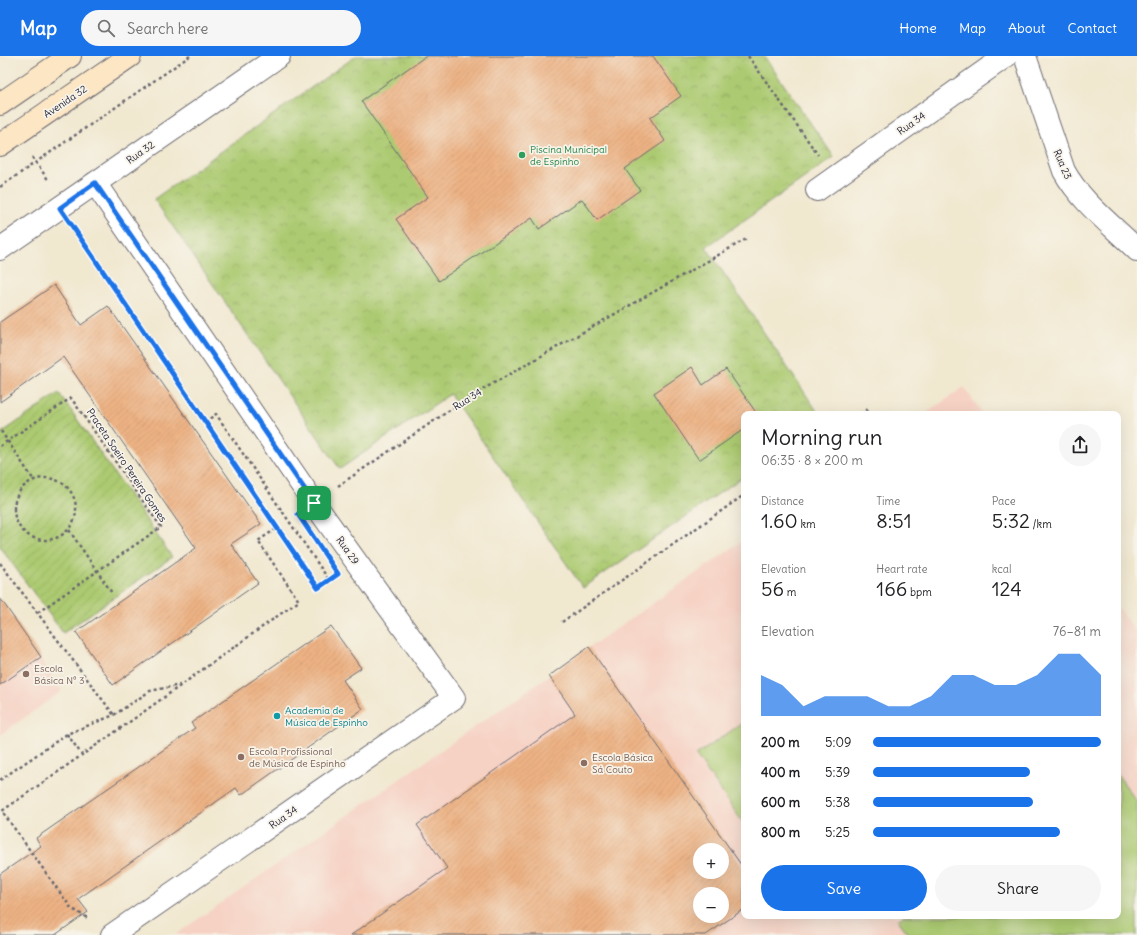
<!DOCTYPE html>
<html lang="en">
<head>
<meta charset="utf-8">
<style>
	body { margin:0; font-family:Delius,sans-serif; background:#f6f6f6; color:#202124; height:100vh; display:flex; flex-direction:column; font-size:15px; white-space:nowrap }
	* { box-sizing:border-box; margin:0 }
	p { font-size:13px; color:#757577 }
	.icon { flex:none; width:22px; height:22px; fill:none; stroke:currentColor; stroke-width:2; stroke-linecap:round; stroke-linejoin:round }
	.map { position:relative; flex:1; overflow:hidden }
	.sheet { position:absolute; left:741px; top:355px; width:380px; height:508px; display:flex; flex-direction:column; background:#fff; border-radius:8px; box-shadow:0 4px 16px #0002 }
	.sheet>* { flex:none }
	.fabs { position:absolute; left:693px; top:787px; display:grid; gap:8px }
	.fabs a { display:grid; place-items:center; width:36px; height:36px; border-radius:50%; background:#fff; box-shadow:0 4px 16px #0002; font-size:20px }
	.pin { position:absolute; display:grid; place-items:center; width:34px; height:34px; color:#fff; margin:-17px; border-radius:8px; box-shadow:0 2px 6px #0006 }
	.round { display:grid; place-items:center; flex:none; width:42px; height:42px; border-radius:21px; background:#f6f6f6 }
	.headline { display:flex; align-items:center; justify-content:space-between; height:68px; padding:0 20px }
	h1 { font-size:22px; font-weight:600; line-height:30px }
	.stats { display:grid; grid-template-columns:repeat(3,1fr); gap:6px; height:68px; padding:4px 20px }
	.stats div { display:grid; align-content:center }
	.stats b { font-size:20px; font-weight:600 }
	.stats small { font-size:11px; font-weight:400 }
	.stats p { font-size:11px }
	.chart { height:112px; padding:8px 20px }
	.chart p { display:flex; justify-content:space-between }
	.chart svg { width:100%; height:72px; margin-top:4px; fill:#1a73e8; opacity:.7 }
	.action { display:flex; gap:8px; margin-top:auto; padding:8px 20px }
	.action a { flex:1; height:46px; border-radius:24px; background:#1a73e8; color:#fff; font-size:16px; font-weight:600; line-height:46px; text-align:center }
	.action a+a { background:#f6f6f6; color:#202124 }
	ul { padding:0 20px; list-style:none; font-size:13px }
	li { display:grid; grid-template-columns:64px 48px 1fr; align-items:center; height:30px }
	li i { height:10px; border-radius:5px; background:#1a73e8 }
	header { display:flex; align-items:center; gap:24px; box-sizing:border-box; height:56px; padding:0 20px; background:#1a73e8; color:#fff }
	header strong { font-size:19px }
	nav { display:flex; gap:22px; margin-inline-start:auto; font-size:14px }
	.search { width:280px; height:36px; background:#f6f6f6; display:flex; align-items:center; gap:10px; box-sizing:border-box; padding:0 14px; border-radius:22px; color:#757577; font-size:15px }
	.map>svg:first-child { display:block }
</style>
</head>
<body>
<header>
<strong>Map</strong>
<div class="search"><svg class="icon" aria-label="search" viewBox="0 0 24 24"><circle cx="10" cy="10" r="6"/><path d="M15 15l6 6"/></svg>Search here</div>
<nav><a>Home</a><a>Map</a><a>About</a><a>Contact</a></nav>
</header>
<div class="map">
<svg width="1137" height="879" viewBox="0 0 1137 879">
	<defs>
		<pattern id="park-crowns" width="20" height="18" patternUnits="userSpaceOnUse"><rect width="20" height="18" fill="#acca71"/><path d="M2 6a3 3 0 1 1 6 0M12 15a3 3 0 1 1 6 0" fill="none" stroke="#94ad63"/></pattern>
		<pattern id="garden-furrows" width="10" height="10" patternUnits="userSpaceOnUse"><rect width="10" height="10" fill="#acca71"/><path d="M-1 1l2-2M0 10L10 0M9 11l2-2" fill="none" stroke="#94ad63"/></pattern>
		<pattern id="building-hatch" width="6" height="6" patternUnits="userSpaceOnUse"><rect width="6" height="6" fill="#edb284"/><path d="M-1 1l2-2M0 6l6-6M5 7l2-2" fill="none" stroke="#cb9973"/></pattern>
	</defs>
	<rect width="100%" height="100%" fill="#f7f3e8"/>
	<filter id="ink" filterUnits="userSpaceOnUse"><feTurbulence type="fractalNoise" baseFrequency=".025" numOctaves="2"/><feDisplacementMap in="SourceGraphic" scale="8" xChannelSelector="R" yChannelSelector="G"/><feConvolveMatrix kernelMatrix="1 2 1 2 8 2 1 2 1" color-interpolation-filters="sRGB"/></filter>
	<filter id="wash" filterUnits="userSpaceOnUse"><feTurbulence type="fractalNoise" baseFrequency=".012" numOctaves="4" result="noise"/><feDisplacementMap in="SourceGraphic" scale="16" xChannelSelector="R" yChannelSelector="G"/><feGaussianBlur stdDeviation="0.9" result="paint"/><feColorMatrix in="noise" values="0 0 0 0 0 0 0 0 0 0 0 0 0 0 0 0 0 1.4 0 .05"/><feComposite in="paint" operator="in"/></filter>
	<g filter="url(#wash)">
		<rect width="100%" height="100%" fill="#f1e8d0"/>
		<path fill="#f6d2c4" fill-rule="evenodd" d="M 964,331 L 983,358 L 925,358 Z
			M 744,484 L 744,860 L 1118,860 L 1118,551 L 1137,578 L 1137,879 L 175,879 ZM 700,794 L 722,794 L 722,816 L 700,816 ZM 700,838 L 722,838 L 722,860 L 700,860 Z
			M 0,542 L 62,635 L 0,679 Z"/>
		<path fill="url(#park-crowns)" stroke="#677656" d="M 356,0 L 764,0 L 834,101 L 706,191 L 819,358 L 744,358 L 744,420 L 583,532 L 450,338 L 340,413 L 154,143 Z"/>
		<path fill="url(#garden-furrows)" stroke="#677656" d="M 59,337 L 172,501 L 63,577 L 0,491 L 0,378 Z"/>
		<path fill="#acca71" stroke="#677656" d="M 744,666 L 744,768 L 696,699 Z
			M 1118,719 L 1137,746 L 1137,879 L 909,879 L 898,864 L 903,860 L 1118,860 Z"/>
		<g id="blocks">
			<path fill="url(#building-hatch)" fill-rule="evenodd" d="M 426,0 L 653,0 L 681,40 L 650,62 L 665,85 L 625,113 L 640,134 L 597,164 L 582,143 L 539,173 L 532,162 L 439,225 L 396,163 L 428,141 L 361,45 Z
				M 54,229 L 81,269 L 108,250 L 261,468 L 231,488 L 258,527 L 113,629 L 76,576 L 196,492 L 63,301 L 0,346 L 0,266 Z
				M 692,311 L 703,329 L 726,313 L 757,358 L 744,358 L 744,373 L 699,404 L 654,337 Z
				M 0,542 L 41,601 L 0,629 Z
				M 331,570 L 361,612 L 343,624 L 363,653 L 241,739 L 236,732 L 78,843 L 88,856 L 55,879 L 0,879 L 0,818 L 41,790 L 36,782 L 195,672 L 191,667 Z
				M 589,591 L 744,813 L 744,853 L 706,879 L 351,879 L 447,812 L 417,769 L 575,658 L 549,620 ZM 700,794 L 722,794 L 722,816 L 700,816 ZM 700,838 L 722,838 L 722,860 L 700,860 Z"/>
		</g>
	</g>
	<g filter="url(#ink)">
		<use href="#blocks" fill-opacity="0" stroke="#6a676f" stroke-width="1"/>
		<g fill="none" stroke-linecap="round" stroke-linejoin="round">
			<g stroke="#6a676f" stroke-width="24">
				<path id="minor" d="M 1025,0 L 1064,115 C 1081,146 1112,169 1137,194
					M 95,127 L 314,447 L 454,642 L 112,879
					M 817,134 L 1006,0
					M 0,193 L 279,0"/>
			</g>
			<g stroke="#6a676f" stroke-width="24">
				<path id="secondary" d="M 0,48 L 70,0
					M 0,89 L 130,0"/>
			</g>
			<path stroke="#6a676f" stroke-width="2.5" stroke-dasharray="3 3" stroke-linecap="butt" d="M 748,0 L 818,99
				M 32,101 L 49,125
				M 0,131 L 190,0
				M 76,175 L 277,472 L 258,485 L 299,545 C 226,596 155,649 82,699
				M 860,358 L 868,353
				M 205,366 L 216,358 L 329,524
				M 1,375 L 33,423
				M 0,390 L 71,342 L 161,471 L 37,557
				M14 453a31 31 0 1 1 62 0a31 31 0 1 1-62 0Z
				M 338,430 L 466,343 L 748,182
				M 277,472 L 318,532 L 333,521
				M 69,474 L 112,537
				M 0,507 L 114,659
				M 562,566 L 744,439
				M 67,678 L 82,699 L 2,755 L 71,852 L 89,863
				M 0,724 L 67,678 L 114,659 L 150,635 L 180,629"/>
			<use href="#minor" stroke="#fff" stroke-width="22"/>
			<use href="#secondary" stroke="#fce6c4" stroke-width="22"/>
		</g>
	</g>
	<g fill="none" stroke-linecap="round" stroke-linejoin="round" filter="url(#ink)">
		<g stroke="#fff" stroke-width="8">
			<path id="route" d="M 95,127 L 314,447 L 298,458 L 338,518 L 318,532 L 60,152 Z"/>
		</g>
		<use href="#route" stroke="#1a73e8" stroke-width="5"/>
	</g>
	<circle fill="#2e9e5b" stroke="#f7f3e8" stroke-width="1.5" cx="522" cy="99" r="4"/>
	<g fill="#8d6e63" stroke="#f7f3e8" stroke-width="1.5">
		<circle cx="26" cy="618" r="4"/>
		<circle cx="241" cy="701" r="4"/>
		<circle cx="584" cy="707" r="4"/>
	</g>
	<circle fill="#0f9aa8" stroke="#f7f3e8" stroke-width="1.5" cx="277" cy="660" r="4"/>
	<g text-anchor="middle" stroke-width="3.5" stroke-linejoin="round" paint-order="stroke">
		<g font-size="10" fill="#22223b" stroke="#f7f3e8">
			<text transform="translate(65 45) rotate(-34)" y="4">Avenida 32</text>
			<text transform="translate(911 67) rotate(-35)" y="4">Rua 34</text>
			<text transform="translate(140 96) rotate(-35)" y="4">Rua 32</text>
			<text transform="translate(1063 108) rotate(67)" y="4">Rua 23</text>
			<text transform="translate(467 343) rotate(-32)" y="4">Rua 34</text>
			<text transform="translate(127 409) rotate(56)" y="4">Praceta Soeiro Pereira Gomes</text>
			<text transform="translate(348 494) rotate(55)" y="4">Rua 29</text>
			<text transform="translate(283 761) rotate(-35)" y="4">Rua 34</text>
		</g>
		<g font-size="10" fill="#27864d" stroke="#f7f3e8" text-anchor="start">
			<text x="530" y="97">Piscina Municipal<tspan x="530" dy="12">de Espinho</tspan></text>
		</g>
		<g font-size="10" fill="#785e54" stroke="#f7f3e8" text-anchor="start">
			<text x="34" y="616">Escola<tspan x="34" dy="12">Básica Nº 3</tspan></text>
			<text x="249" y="699">Escola Profissional<tspan x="249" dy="12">de Música de Espinho</tspan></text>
			<text x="592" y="705">Escola Básica<tspan x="592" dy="12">Sá Couto</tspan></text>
		</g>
		<g font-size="10" fill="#0d838f" stroke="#f7f3e8" text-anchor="start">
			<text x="285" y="658">Academia de<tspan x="285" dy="12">Música de Espinho</tspan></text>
		</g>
	</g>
</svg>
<div class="fabs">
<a>+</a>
<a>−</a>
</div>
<div class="pin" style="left:314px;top:447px;background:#1e9e55"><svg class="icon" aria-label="arrive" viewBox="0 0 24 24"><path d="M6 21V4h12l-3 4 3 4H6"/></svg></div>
<section class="sheet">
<div class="headline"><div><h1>Morning run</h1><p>06:35 · 8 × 200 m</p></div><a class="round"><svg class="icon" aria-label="share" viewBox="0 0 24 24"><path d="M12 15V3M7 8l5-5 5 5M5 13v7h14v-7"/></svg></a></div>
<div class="stats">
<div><p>Distance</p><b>1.60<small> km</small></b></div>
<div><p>Time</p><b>8:51</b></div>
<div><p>Pace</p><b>5:32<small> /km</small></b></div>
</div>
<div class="stats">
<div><p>Elevation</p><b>56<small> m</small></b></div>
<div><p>Heart rate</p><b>166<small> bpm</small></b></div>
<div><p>kcal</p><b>124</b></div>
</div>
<div class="chart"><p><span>Elevation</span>76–81 m</p>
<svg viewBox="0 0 160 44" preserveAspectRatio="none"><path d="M0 44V19L10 25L20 38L30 32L40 32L50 32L60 38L70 38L80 32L90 19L100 19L110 25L120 25L130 19L140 6L150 6L160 19V44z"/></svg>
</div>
<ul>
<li><b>200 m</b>5:09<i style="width:100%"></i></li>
<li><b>400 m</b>5:39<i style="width:69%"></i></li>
<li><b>600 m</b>5:38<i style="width:70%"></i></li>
<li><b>800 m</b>5:25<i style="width:82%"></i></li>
</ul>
<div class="action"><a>Save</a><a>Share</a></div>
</section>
</div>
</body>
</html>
